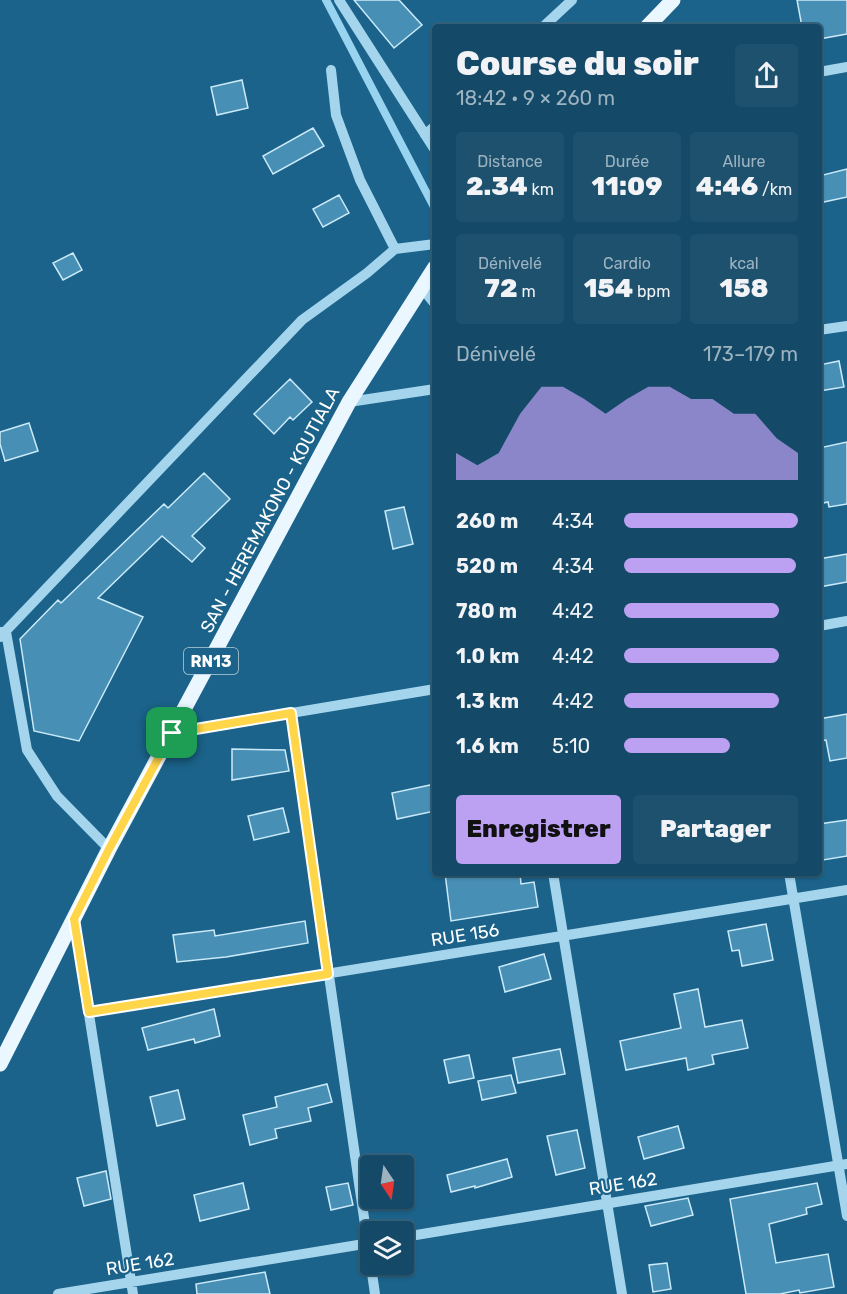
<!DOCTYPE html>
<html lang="fr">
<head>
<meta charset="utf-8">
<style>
	body { margin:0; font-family:Rubik,sans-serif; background:#1d516e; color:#f1f3f6; height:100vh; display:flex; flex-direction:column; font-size:22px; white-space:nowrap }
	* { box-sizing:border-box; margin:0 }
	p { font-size:20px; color:#9db3c0 }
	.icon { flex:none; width:33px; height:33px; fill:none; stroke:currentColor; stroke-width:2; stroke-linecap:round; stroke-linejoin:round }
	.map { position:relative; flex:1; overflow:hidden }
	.panel { position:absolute; left:432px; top:24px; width:390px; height:852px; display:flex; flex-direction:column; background:#144a68; border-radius:6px; box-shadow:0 2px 4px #0004,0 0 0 2px #33627c }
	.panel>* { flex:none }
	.needle { width:39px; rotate:167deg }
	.buttons { position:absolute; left:360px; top:1155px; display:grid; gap:12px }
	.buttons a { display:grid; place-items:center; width:54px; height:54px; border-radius:6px; background:#144a68; box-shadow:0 2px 4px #0004,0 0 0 2px #33627c; font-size:30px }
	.pin { position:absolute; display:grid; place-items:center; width:51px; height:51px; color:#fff; margin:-26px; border-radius:12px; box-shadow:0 3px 9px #0006 }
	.round { display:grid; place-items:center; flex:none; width:63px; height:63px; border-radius:6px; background:#1d516e }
	.headline { display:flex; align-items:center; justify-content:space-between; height:102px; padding:0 24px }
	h1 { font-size:33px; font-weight:800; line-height:45px }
	.stats { display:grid; grid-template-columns:repeat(3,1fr); gap:9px; height:102px; padding:6px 24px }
	.stats div { display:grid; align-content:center; border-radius:6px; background:#1d516e; text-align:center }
	.stats b { font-size:26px; font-weight:800 }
	.stats small { font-size:16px; font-weight:400 }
	.stats p { font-size:16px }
	.chart { height:168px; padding:12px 24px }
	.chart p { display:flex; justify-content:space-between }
	.chart svg { width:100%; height:108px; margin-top:6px; fill:#bca0f2; opacity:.7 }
	.primary-button { display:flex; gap:12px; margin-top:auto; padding:12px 24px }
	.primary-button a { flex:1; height:69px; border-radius:6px; background:#bca0f2; color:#111; font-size:24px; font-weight:800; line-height:69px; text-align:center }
	.primary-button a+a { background:#1d516e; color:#f1f3f6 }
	ul { padding:0 24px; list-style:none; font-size:20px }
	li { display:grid; grid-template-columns:96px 72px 1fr; align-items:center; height:45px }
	li i { height:15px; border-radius:8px; background:#bca0f2 }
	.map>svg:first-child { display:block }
</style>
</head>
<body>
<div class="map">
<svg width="847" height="1294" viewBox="0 0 847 1294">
	<rect width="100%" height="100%" fill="#1b638a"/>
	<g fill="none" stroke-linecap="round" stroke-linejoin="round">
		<path stroke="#98d3ef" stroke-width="8" d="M 326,0 L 435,209"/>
	</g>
	<path fill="#478fb4" stroke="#cbeaf9" stroke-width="1.5" d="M 354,0 L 399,0 L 422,25 L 394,48 Z
		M 797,0 L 847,0 L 847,34 L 819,39 L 819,27 L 802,27 Z
		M 242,80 L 248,108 L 217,115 L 211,87 Z
		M 313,128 L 324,146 L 273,174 L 263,156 Z
		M 847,169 L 847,197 L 819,203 L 819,176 Z
		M 339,195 L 349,213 L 323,227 L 313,209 Z
		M 73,253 L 82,270 L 63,280 L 53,263 Z
		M 839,361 L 844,387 L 819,391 L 819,365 Z
		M 290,379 L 312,402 L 293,420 L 290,417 L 274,434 L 254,414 Z
		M 29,423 L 38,451 L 5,461 L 0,444 L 0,432 Z
		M 847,442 L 847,504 L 829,507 L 828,502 L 819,504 L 819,448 Z
		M 204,473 L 230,499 L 192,536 L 205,548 L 192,562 L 162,536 L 98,598 L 143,617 L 79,741 L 34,731 L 20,639 L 58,600 L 61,603 L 164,504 L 168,508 Z
		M 404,507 L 413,544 L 393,549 L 385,511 Z
		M 847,554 L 847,582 L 819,587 L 819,559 Z
		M 847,714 L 847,758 L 830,761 L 826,740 L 819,741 L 819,719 Z
		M 232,749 L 285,750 L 289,771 L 232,780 Z
		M 435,784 L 435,811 L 397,819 L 392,793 Z
		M 283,808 L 289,832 L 254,840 L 248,816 Z
		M 847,820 L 847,856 L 823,860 L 819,824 Z
		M 445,873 L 520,873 L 521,884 L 534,882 L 538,907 L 451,921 Z
		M 305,921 L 308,943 L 226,957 L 177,962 L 173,935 L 214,930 L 215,936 Z
		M 766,924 L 773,960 L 742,966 L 739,950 L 732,951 L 728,931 Z
		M 544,954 L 551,979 L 505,992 L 499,967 Z
		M 698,989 L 705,1027 L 742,1020 L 748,1048 L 712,1055 L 714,1064 L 688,1070 L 686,1058 L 626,1070 L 620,1041 L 681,1028 L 674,994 Z
		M 214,1009 L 220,1036 L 195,1043 L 194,1039 L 148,1050 L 142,1028 Z
		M 560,1049 L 565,1074 L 518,1083 L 513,1058 Z
		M 469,1055 L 474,1078 L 449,1083 L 444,1060 Z
		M 511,1075 L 516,1093 L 482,1100 L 478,1081 Z
		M 327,1084 L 332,1102 L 308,1108 L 311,1121 L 275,1129 L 277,1138 L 250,1145 L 243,1115 L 277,1107 L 275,1097 Z
		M 178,1090 L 185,1119 L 157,1126 L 150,1097 Z
		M 678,1126 L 684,1148 L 644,1159 L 638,1137 Z
		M 577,1130 L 585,1168 L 556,1175 L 547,1136 Z
		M 507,1159 L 512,1177 L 475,1188 L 475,1186 L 451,1192 L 447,1175 Z
		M 106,1171 L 111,1199 L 84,1206 L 77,1178 Z
		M 243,1183 L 249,1209 L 200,1221 L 194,1195 Z
		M 348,1183 L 353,1205 L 331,1210 L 326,1187 Z
		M 817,1183 L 822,1204 L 806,1208 L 807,1214 L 769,1224 L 776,1263 L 828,1254 L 834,1287 L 800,1293 L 799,1290 L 780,1294 L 746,1294 L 730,1199 Z
		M 688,1198 L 693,1215 L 651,1226 L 645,1206 Z
		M 667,1263 L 671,1289 L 653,1292 L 649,1265 Z
		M 265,1272 L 270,1294 L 197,1294 L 196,1284 Z"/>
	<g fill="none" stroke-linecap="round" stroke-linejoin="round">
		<path stroke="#a5d5ed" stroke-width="10" d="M 339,0 L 435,150
			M 543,27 L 572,0
			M 331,70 L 336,115 L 360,180 L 395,249
			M 819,72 L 847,67
			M 425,135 L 435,126
			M 422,288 L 435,304
			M 819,330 L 847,326
			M 349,402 L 435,389
			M 819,626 L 847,621
			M 0,632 L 6,632 L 27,750 L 57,796 L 109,849
			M 0,637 L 302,320 L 367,273 L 395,249 L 435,244
			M 291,713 L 375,1294
			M 172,733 L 435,689
			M 553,873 L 622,1294
			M 789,873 L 847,1216
			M 74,919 L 133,1294
			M 89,1012 L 847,890
			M 404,1237 L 847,1164
			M 58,1294 L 370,1243"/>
		<path stroke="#ebf7ff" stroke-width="15" d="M 647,27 L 673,0
			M 0,1064 L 109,849 L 349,402 L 435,267"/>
	</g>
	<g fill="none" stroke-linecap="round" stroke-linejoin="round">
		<g stroke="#fff" stroke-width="12">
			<path id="route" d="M 291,713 L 328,974 L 89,1012 L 74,919 L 109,849 L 172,733 Z"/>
		</g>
		<use href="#route" stroke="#ffd54a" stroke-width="8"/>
	</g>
	<g text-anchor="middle" stroke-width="4.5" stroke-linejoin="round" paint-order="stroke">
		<rect fill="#1b638a" stroke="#bbd0dc" stroke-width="1.5" x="184" y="648" width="54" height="26" rx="4.5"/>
		<g font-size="16" font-weight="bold" fill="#fff">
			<text x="211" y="667">RN13</text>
		</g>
		<g font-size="18" fill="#fff" stroke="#1b638a">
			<text transform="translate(270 510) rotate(-62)" y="6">SAN - HEREMAKONO - KOUTIALA</text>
			<text transform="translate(465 935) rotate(-9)" y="6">RUE 156</text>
			<text transform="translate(623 1184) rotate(-9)" y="6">RUE 162</text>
			<text transform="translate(140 1264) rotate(-9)" y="6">RUE 162</text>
		</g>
	</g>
</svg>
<div class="buttons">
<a><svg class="needle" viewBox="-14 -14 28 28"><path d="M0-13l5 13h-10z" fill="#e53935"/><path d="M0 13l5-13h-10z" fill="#9db3c0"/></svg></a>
<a><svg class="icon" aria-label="layers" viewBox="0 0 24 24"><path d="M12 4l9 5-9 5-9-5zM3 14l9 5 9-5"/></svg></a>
</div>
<div class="pin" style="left:172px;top:733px;background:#1e9e55"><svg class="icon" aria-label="arrive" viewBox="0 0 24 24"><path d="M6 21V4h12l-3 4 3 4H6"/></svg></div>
<section class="panel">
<div class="headline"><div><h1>Course du soir</h1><p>18:42 · 9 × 260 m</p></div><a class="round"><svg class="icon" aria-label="share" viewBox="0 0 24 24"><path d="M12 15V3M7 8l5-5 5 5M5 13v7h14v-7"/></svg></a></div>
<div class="stats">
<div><p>Distance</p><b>2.34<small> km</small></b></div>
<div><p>Durée</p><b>11:09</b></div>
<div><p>Allure</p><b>4:46<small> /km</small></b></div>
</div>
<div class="stats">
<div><p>Dénivelé</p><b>72<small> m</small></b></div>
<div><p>Cardio</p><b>154<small> bpm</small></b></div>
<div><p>kcal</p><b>158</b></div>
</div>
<div class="chart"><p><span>Dénivelé</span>173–179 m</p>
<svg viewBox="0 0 160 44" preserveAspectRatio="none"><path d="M0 44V33L10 38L20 33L30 17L40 6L50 6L60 11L70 17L80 11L90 6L100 6L110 11L120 11L130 17L140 17L150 27L160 33V44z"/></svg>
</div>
<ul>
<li><b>260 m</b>4:34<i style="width:100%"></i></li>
<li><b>520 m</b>4:34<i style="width:99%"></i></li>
<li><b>780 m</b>4:42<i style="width:89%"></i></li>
<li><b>1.0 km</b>4:42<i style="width:89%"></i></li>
<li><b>1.3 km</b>4:42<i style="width:89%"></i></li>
<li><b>1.6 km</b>5:10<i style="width:61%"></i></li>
</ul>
<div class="primary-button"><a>Enregistrer</a><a>Partager</a></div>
</section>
</div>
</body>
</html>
